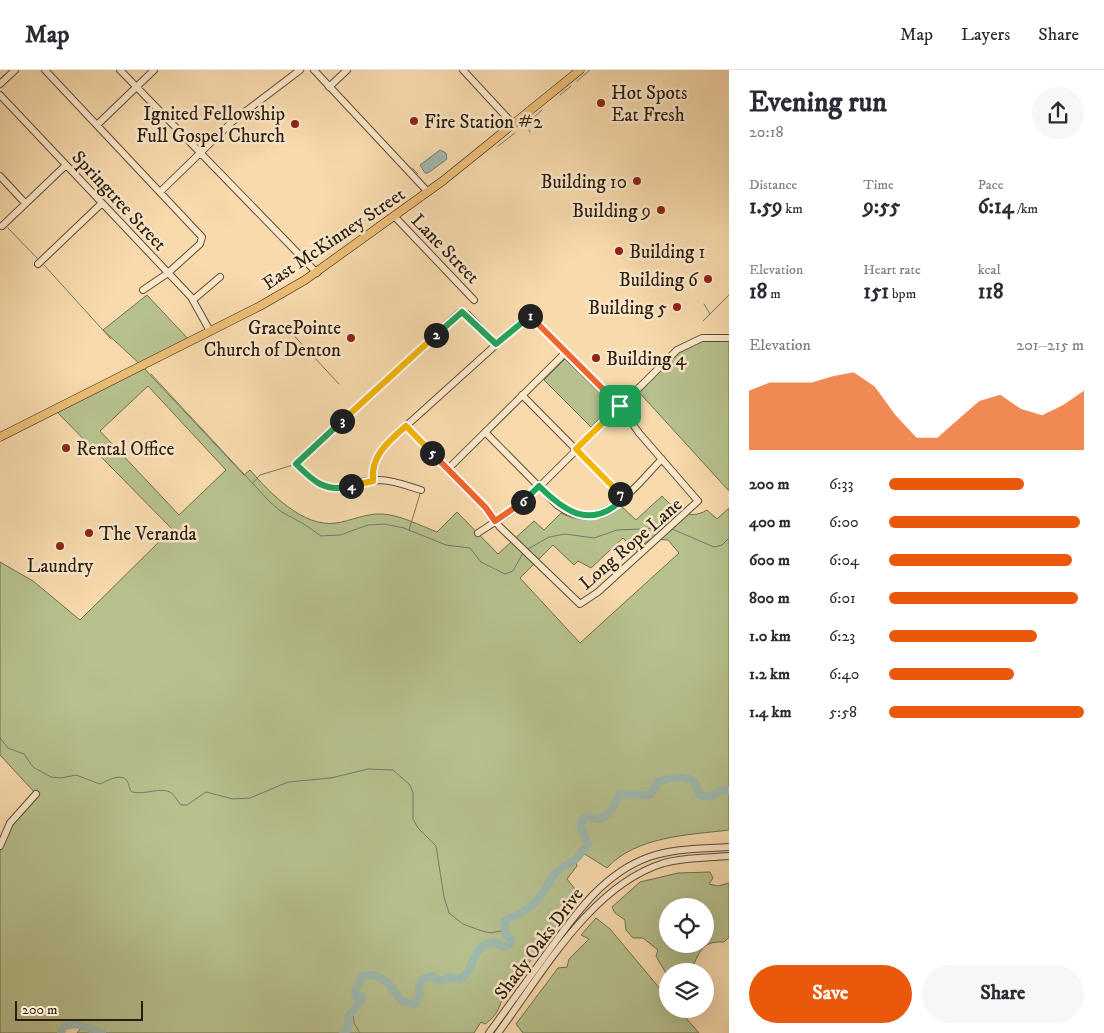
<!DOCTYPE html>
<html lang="en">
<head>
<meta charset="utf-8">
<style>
	body { margin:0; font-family:"IM FELL DW Pica",serif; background:#f7f7f7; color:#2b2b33; height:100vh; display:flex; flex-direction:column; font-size:19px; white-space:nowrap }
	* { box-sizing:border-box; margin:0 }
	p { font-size:16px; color:#7c7c81 }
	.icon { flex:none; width:28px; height:28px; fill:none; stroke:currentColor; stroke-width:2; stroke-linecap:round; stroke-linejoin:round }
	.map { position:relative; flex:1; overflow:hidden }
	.panel { display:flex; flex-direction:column; background:#fff; width:375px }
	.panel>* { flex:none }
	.buttons { position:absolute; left:659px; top:828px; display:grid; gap:10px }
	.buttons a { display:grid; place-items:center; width:55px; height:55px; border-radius:50%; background:#fff; box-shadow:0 5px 20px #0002; font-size:25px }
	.scale { position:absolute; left:15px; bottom:12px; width:128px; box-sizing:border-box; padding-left:5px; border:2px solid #2a1e10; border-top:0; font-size:14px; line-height:18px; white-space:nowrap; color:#2a1e10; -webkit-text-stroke:4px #fae7ca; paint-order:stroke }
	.pin { position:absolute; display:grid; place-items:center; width:42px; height:42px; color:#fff; margin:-21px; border-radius:10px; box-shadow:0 2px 8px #0006 }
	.km { position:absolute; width:25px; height:25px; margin:-12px; border-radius:50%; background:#222; color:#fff; font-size:14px; line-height:25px; text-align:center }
	.round { display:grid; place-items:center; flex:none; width:52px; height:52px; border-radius:26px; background:#f7f7f7 }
	.head { display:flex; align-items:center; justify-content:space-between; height:85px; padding:0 20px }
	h1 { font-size:28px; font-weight:800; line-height:38px }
	.stats { display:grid; grid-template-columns:repeat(3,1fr); gap:8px; height:85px; padding:5px 20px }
	.stats div { display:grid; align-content:center }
	.stats b { font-size:21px; font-weight:800 }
	.stats small { font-size:14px; font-weight:400 }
	.stats p { font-size:14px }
	.chart { height:140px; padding:10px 20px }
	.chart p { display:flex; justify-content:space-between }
	.chart svg { width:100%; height:90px; margin-top:5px; fill:#ea580c; opacity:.7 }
	.button { display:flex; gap:10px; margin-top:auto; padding:10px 20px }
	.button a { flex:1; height:58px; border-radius:30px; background:#ea580c; color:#fff; font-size:20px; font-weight:800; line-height:58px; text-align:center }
	.button a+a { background:#f7f7f7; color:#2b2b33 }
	ul { padding:0 20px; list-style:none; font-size:16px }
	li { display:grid; grid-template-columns:80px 60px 1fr; align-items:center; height:38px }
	li i { height:12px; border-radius:6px; background:#ea580c }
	header { display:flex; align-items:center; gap:30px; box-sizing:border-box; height:70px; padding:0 25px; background:#fff; border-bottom:1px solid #e1e1e2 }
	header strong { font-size:24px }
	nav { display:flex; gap:28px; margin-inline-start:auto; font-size:18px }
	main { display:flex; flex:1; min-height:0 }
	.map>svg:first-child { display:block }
</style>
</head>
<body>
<header>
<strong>Map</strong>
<nav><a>Map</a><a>Layers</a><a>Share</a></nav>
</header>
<main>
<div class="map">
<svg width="729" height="963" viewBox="0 0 729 963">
	<rect width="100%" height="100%" fill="#f8daad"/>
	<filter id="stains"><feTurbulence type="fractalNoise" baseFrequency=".004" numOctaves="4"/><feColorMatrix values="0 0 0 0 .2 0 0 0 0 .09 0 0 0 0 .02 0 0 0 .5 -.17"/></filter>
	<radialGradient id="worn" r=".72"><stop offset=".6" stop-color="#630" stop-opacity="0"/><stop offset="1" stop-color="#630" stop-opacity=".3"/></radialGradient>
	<path fill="#b7c18e" stroke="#70704f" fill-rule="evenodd" d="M 147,225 L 190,271 L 141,295 L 244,405 L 250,400 C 269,422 303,458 336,453 C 351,451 366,443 382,444 C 400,445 419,455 437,462 L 457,442 L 498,484 L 534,451 L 544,460 L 561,443 C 581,453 605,453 621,436 L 636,450 L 662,426 C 675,440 689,451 707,440 L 717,449 L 729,438 L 729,760 C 689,765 636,766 607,798 L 583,783 L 575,790 L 577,796 L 567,809 L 575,819 C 573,837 560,854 547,865 L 547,870 L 508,919 C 498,933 502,942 485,954 L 481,952 L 474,963 L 77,963 L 83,956 L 73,953 L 64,956 L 61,963 L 0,963 L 0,776 L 6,761 L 36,724 L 0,685 L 0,492 L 33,511 L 80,550 L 172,459 L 54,339 L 141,295 L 103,260 ZM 148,316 L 226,400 L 179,445 L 100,361 ZM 623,468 L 636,481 L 650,469 L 668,470 L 679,483 L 580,573 L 520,508 L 553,475 L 574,495 L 578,491 L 591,498 Z
		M 729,268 L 729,421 L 637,320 L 674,283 L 694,270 Z
		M 565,289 L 612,335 L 591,357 L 544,310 Z
		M 710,802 L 713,808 L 709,814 L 718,816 L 729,813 L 729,867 L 724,872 C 700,871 701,882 690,901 L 668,901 L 667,905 L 656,886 L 658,880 L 643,868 L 633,868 L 626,860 L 625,850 L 615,843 L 612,837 L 640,812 L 678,803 ZM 705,836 L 705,874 L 668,874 L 668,836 Z
		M 596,848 L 610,859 L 667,927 L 668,939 L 678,939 L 699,963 L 523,963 L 516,954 L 558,898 L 567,897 L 569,889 L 589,869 L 581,865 Z"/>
	<path fill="#9ebaaf" stroke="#707c6f" d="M 440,80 L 446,83 L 447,89 L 428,103 L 425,103 L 420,95 Z"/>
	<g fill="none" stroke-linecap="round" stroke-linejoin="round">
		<path stroke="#707c6f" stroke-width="1" d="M 577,11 L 590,0
			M 560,25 L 571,16
			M 523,57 L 542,40
			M 529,60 L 530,62
			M 498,76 L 515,63
			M 412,98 L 418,104
			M 8,158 L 37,188
			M 44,195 L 111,269
			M 704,234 L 710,244
			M 703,251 L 729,225
			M 285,256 L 339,314
			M 151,304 L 269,431 L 280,441 L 304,454 L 321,466 L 340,465 L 368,455 L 384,454 L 404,458 L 446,475 L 470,478 L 481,492 L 505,504 L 513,501 L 523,483
			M 252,414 L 260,405 L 293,395
			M 672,459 L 714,477 L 722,475 L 729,468
			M 409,460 L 420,424
			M 528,479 L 549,467 L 565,464 L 594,468 L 617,460 L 664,458
			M 0,668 L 8,678 L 24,684 L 33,697 L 51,707 L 61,708 L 76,705 L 100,714 C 107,711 122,702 127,711 C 130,715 128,718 132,722 C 145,725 161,717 170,722 C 175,725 177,731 181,735 L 187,735 L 206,722 L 233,729 L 250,728 L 288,712 L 331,708 L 368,699 L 393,700 L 410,715 L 413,723 L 413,749 L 418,758 L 436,776 L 444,827 L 449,843 L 463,854 L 482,861 L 491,863 L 505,860
			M 353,941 L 354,953 L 360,963"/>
		<path stroke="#9ebaaf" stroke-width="8" d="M 61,963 L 64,956 L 76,954 L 102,963
			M 343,963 L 348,959 L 348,947 L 362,929 L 362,926 L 356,926 L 355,922 L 362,906 L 375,905 L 388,913 L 402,931 L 415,934 L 420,926 L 419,916 L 423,909 L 432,906 L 441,911 L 450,907 L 460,909 C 477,899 469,876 494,872 L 503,877 L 509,875 L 511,870 L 506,865 L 504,851 L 519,844 L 536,832 L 556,802 L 577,788 L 588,774 L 581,757 L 582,750 L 586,746 C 590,747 595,749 599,749 C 609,748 617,731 619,724 L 650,725 L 658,712 C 667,708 687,704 695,713 C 698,716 697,720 699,725 L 711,727 L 719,721 L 729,720"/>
		<g stroke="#5e4d37" stroke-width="8">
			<path id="minor" d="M 45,0 L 202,167 L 200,174 L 168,203 L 143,220
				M 120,0 L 317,203
				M 314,0 L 428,122
				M 463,0 L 513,54
				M 0,14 L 15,0
				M 329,17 L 347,0
				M 0,25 L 191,227 L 210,261
				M 97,55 L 154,0
				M 0,106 L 25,133
				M 160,122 L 233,51 L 300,0
				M 395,147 L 474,230
				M 2,156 L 66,95
				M 38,194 L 102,133
				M 193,230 L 220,207
				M 522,325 L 624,428
				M 485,362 L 557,435 C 601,467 634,417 662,389
				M 448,399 L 566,282
				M 373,411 C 370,386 389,371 406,356 L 529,245 L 620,336 L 639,363 L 698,431 L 598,522 L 580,534 L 499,456 L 486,438 L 406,356
				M 421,420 C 408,416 393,410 379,410 C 334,412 334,434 296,394 L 460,242 L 467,244 L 496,274
				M 478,463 L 521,435 L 677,280 L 702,268 L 729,268
				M 0,776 L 10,753 L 36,724
				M 489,963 C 508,937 527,911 545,886 C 574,846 602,804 649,787 C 675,778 702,779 729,777
				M 498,963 C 542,904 591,815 664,793 C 686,787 707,788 729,786"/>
		</g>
		<g stroke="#2a1e10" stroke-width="9">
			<path id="major" d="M 0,367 L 260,236 L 305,210 L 444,110 L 580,0"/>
		</g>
		<use href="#minor" stroke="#fae7ca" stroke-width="6"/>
		<use href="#major" stroke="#ecbd76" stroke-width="8"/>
	</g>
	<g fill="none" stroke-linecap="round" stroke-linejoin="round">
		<g stroke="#fff" stroke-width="10">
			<path id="split-1" d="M 530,246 L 620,336"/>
		</g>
		<g stroke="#fff" stroke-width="10">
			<path id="split-2" d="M 436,265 L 462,242 L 496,274 L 530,246"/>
		</g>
		<g stroke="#fff" stroke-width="10">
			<path id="split-3" d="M 342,351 L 436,265"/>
		</g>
		<g stroke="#fff" stroke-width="10">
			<path id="split-4" d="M 342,351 L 296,394 C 313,411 325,423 351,416"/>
		</g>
		<g stroke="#fff" stroke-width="10">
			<path id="split-5" d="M 351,416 L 373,411 C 370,386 389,371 406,356 L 432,383"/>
		</g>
		<g stroke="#fff" stroke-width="10">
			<path id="split-6" d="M 432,383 L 486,438 L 495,451 L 523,432"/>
		</g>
		<g stroke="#fff" stroke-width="10">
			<path id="split-7" d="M 523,432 L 539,416 C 566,443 592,460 624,428 L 620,424"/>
		</g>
		<g stroke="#fff" stroke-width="10">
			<path id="split-8" d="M 620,424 L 576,379 L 620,336"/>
		</g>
		<use href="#split-1" stroke="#f0652b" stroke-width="6"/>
		<use href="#split-2" stroke="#22a559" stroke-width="6"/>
		<use href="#split-3" stroke="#f5b400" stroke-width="6"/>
		<use href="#split-4" stroke="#22a559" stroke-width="6"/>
		<use href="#split-5" stroke="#f5b400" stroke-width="6"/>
		<use href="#split-6" stroke="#f0652b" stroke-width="6"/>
		<use href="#split-7" stroke="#22a559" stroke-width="6"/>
		<use href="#split-8" stroke="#f5b400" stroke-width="6"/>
	</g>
	<g fill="#8f2418" stroke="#fae7ca" stroke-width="2">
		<circle cx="601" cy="33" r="5"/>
		<circle cx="414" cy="51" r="5"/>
		<circle cx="295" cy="54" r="5"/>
		<circle cx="637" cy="111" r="5"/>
		<circle cx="661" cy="140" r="5"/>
		<circle cx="619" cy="181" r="5"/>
		<circle cx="708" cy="209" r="5"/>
		<circle cx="677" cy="237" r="5"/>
		<circle cx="351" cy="268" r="5"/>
		<circle cx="596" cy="288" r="5"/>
		<circle cx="66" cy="378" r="5"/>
		<circle cx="89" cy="463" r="5"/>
		<circle cx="60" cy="476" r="5"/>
	</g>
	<g text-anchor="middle" stroke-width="5" stroke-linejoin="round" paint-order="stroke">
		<g font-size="19" fill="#2a1e10" stroke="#fae7ca" text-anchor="start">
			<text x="611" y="29">Hot Spots<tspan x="611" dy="22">Eat Fresh</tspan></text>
			<text x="285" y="50" text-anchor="end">Ignited Fellowship<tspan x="285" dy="22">Full Gospel Church</tspan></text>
			<text x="424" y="58">Fire Station #2</text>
			<text x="627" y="118" text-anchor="end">Building 10</text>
			<text x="651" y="147" text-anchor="end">Building 9</text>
			<text x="629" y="188">Building 1</text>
			<text x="698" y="216" text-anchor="end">Building 6</text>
			<text x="667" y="244" text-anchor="end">Building 5</text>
			<text x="341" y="264" text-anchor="end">GracePointe<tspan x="341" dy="22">Church of Denton</tspan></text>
			<text x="606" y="295">Building 4</text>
			<text x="76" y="385">Rental Office</text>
			<text x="99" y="470">The Veranda</text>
			<text x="60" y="502" text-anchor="middle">Laundry</text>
		</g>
		<g font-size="19" fill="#2a1e10" stroke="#fae7ca">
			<text transform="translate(120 130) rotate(47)" y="7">Springtree Street</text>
			<text transform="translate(333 168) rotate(-34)" y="7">East McKinney Street</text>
			<text transform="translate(446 178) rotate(46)" y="7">Lane Street</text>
			<text transform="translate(630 473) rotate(-41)" y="7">Long Rope Lane</text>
			<text transform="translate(538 873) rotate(-53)" y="7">Shady Oaks Drive</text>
		</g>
	</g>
	<rect width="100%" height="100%" filter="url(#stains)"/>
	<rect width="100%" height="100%" fill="url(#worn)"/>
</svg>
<div class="buttons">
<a><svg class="icon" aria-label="locate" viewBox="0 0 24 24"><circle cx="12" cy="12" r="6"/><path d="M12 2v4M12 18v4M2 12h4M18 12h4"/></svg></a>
<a><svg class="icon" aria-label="layers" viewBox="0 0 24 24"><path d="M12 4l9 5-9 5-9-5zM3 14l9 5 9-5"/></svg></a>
</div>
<div class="scale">200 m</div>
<div class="pin" style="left:620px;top:336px;background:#1e9e55"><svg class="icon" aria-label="arrive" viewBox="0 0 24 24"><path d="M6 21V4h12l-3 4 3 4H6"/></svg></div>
<b class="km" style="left:530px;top:246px">1</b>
<b class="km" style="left:436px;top:265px">2</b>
<b class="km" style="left:342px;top:351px">3</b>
<b class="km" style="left:351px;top:416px">4</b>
<b class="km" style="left:432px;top:383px">5</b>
<b class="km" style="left:523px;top:432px">6</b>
<b class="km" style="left:620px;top:424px">7</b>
</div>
<section class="panel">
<div class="head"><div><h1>Evening run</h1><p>20:18</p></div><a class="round"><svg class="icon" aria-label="share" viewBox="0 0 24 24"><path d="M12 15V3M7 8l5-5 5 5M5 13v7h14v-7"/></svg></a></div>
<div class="stats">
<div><p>Distance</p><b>1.59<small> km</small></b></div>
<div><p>Time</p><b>9:55</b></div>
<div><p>Pace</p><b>6:14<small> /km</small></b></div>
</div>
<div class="stats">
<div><p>Elevation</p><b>18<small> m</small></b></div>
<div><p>Heart rate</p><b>151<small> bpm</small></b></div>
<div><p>kcal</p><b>118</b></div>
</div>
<div class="chart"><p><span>Elevation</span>201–215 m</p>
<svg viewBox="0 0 160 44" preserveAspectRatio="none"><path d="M0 44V15L10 11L20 11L30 11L40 8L50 6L60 13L70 27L80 38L90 38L100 29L110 20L120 17L130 24L140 27L150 22L160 15V44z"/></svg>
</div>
<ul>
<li><b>200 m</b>6:33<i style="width:69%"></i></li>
<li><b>400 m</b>6:00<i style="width:98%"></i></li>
<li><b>600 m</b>6:04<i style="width:94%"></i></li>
<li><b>800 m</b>6:01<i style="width:97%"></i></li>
<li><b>1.0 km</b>6:23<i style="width:76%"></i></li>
<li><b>1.2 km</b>6:40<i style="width:64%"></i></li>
<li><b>1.4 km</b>5:58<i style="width:100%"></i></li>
</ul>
<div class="button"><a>Save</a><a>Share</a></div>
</section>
</main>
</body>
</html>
